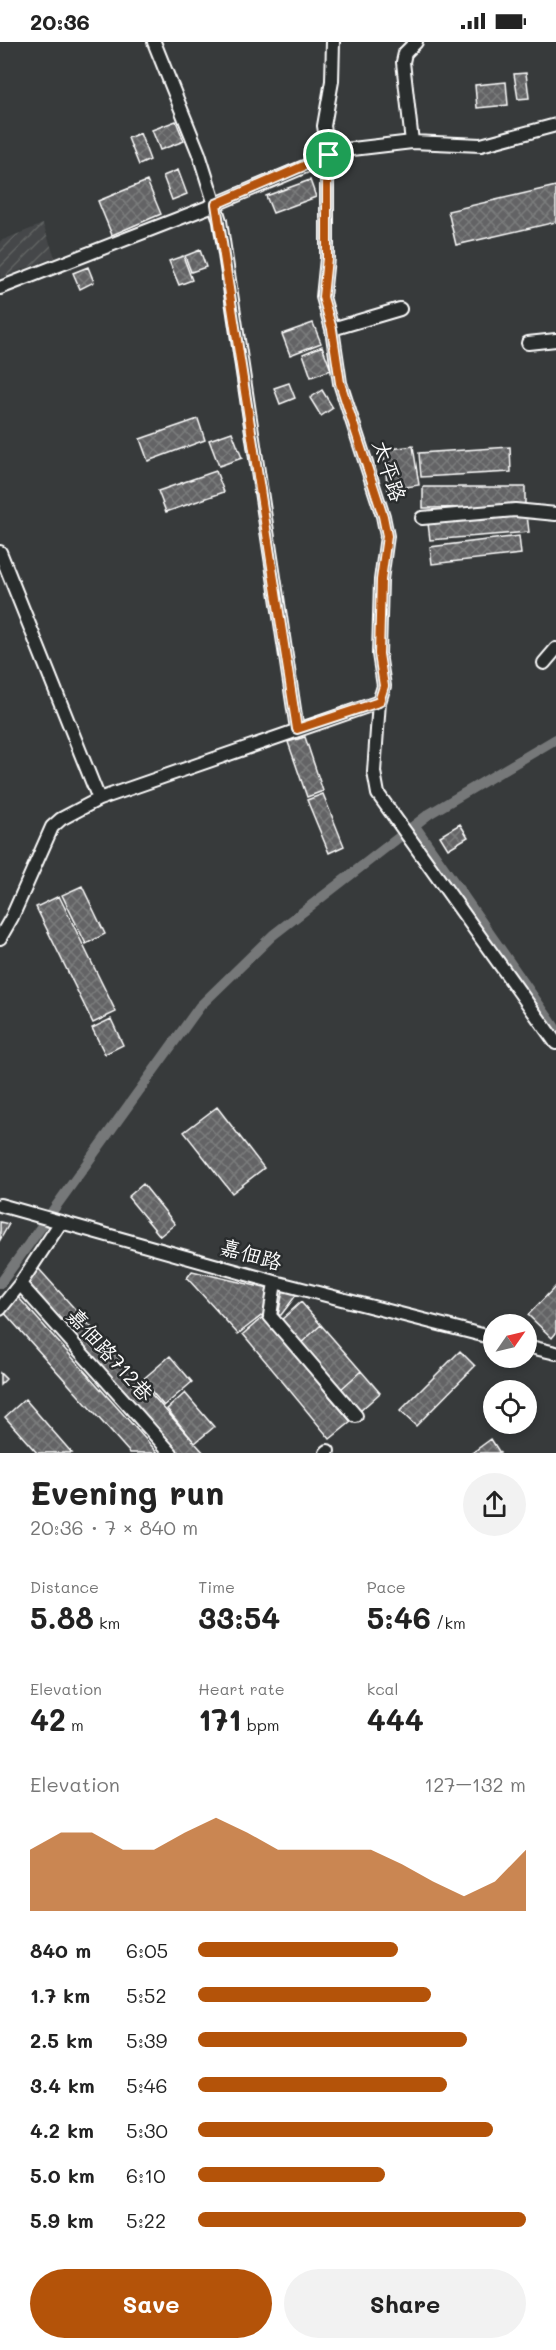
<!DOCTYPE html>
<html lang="en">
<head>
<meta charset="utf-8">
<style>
	body { margin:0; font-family:Mali,"LXGW WenKai TC",sans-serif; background:#f2f2f2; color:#222; height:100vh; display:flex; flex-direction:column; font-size:22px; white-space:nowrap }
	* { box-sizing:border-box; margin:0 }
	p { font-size:20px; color:#767676 }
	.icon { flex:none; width:33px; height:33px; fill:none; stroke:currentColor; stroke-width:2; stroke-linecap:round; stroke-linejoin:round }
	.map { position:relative; height:1411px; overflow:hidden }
	.sheet { display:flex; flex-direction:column; background:#fff; flex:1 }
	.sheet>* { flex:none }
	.needle { width:39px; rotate:56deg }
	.buttons { position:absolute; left:483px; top:1272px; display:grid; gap:12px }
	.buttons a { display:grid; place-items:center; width:54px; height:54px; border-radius:50%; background:#fff; box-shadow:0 3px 9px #0003; font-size:30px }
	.pin { position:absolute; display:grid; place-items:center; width:51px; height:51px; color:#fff; margin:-26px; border:3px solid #fff; border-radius:50%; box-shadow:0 2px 6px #0007 }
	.round { display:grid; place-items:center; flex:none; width:63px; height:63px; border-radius:32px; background:#f2f2f2 }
	.overview { display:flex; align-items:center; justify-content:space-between; height:102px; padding:0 30px }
	h1 { font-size:33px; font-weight:700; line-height:45px }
	.figures { display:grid; grid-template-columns:repeat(3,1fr); gap:9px; height:102px; padding:6px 30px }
	.figures div { display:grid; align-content:center }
	.figures b { font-size:30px; font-weight:700 }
	.figures small { font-size:16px; font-weight:400 }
	.figures p { font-size:16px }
	.chart { height:168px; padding:12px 30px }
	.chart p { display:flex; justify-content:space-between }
	.chart svg { width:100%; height:108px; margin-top:6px; fill:#b45309; opacity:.7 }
	.primary-button { display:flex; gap:12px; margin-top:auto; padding:12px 30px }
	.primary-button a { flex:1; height:69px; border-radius:36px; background:#b45309; color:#fff; font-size:24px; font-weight:700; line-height:69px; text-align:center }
	.primary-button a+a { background:#f2f2f2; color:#222 }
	ul { padding:0 30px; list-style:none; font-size:20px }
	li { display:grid; grid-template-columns:96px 72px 1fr; align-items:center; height:45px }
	li i { height:15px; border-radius:8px; background:#b45309 }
	.status { display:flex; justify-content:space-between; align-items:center; height:42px; padding:0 30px; background:#fff; direction:ltr }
	.status svg { height:16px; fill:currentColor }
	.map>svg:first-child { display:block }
</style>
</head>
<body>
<div class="status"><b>20:36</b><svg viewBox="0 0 49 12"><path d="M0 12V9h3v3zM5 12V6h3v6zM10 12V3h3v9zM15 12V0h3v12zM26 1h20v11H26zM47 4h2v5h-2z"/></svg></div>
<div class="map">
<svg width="556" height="1411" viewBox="0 0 556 1411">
	<defs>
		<pattern id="industrial-furrows" width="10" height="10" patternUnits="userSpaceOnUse" patternTransform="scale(1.5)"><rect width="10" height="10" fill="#444748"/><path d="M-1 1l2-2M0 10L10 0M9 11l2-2" fill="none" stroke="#606363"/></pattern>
		<pattern id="building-cross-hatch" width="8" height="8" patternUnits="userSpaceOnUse" patternTransform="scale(1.5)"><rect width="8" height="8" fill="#636465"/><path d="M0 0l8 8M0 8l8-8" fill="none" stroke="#7a7b7c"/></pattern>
	</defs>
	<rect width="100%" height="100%" fill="#373a3b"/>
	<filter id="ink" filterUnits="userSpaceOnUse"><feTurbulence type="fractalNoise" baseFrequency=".0167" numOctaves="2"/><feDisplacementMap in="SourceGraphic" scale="12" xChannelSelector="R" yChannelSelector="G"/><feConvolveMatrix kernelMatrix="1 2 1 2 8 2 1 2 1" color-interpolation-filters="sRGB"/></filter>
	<g filter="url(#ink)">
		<path fill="url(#industrial-furrows)" d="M 43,182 L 55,215 L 0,236 L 0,199 Z"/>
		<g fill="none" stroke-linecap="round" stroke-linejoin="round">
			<path stroke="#767879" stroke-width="10" d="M 415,784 L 556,987
				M 0,1242 L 200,964 L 273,893 L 429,772 L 556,697"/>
		</g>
		<path fill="url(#building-cross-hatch)" stroke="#fff" stroke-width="1.5" d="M 526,31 L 529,56 L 518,57 L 514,32 Z
			M 506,40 L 508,63 L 477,66 L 475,43 Z
			M 176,79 L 184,99 L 160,108 L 152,88 Z
			M 140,91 L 150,118 L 139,123 L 128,96 Z
			M 178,128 L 187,152 L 172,158 L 163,134 Z
			M 310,138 L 316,155 L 273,171 L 266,154 Z
			M 147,139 L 161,172 L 112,193 L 98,159 Z
			M 556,144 L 556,180 L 456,203 L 448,169 Z
			M 200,208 L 206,225 L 191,230 L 185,214 Z
			M 183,214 L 192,238 L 179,243 L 169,219 Z
			M 88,225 L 94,240 L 80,247 L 73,231 Z
			M 313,281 L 321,301 L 290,313 L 282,292 Z
			M 322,304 L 331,328 L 311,335 L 303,312 Z
			M 289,341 L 295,356 L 280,362 L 274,346 Z
			M 322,348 L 333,366 L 321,374 L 310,356 Z
			M 198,377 L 205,398 L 148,419 L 140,397 Z
			M 232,390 L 242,416 L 219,424 L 209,398 Z
			M 413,404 L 419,443 L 388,448 L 383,408 Z
			M 510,405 L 511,430 L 421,435 L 419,411 Z
			M 216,429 L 224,450 L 166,470 L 158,449 Z
			M 423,445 L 525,445 L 525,465 L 423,466 Z
			M 527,473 L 529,490 L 430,498 L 428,481 Z
			M 519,494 L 521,512 L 432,522 L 430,505 Z
			M 305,695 L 323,749 L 307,755 L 288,700 Z
			M 323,752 L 344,804 L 329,811 L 307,758 Z
			M 460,782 L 468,795 L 448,807 L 440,794 Z
			M 82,844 L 105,892 L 86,902 L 62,853 Z
			M 59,854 L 116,970 L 93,981 L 36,865 Z
			M 111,977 L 123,1003 L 105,1012 L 92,986 Z
			M 217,1065 L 264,1126 L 232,1151 L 184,1090 Z
			M 143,1142 L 175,1182 L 160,1194 L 128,1155 Z
			M 0,1180 L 9,1182 L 0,1198 Z
			M 39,1227 L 204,1411 L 176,1411 L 23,1241 Z
			M 192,1229 L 269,1247 L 266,1270 L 238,1292 L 187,1236 Z
			M 556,1244 L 556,1291 L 552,1296 L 528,1273 Z
			M 283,1249 L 297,1252 L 281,1273 L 278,1273 Z
			M 18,1255 L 158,1411 L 130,1411 L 2,1268 Z
			M 301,1260 L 321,1283 L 300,1302 L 280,1279 Z
			M 263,1275 L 351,1380 L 330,1397 L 243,1292 Z
			M 321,1283 L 361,1329 L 340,1348 L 300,1302 Z
			M 460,1309 L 475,1324 L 416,1384 L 400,1369 Z
			M 170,1314 L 192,1340 L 164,1364 L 142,1338 Z
			M 361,1329 L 380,1351 L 359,1370 L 340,1348 Z
			M 0,1331 L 6,1337 L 0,1343 Z
			M 185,1351 L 214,1385 L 195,1401 L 167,1367 Z
			M 25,1357 L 72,1411 L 37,1411 L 5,1375 Z
			M 491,1397 L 500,1411 L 472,1411 Z"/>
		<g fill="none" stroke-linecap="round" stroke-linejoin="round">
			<g stroke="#fff" stroke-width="16">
				<path id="minor" d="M 154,0 L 199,112 L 220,179 L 297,687
					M 333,0 L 332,39 L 324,84 L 329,113 L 327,127 L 327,216 L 323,255 L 332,287 L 340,341 L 383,474 L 387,494 L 381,538 L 379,612 L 384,644 L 379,660 L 374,730 L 378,752 L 556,1001
					M 412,100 L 403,20 L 405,11 L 416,0
					M 0,246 L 216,162 L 344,108 L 412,100 L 481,103 L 556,83
					M 332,287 L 400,267
					M 528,301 L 556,298
					M 422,476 L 515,468 L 556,472
					M 0,510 L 99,757
					M 544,621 L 556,607
					M 0,896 L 12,875 L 52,785 L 61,777 L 99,757 L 379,660
					M 0,1163 L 275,1240 L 494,1296
					M 275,1240 L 270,1274 L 356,1374
					M 20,1242 L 171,1411
					M 0,1267 L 20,1242 L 61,1180
					M 526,1304 L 556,1311
					M 326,1411 L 328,1409"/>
			</g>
			<use href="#minor" stroke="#2a2d2e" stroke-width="12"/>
		</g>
	</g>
	<g fill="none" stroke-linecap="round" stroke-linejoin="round" filter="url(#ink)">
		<g stroke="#fff" stroke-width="12">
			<path id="route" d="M 329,113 L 327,126 L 327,216 L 323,255 L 332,287 L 340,341 L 383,474 L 387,494 L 381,538 L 379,612 L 384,644 L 379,660 L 297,687 L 216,162 Z"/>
		</g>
		<use href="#route" stroke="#b45309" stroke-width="8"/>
	</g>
	<g text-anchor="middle" stroke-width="5" stroke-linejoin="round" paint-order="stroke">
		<g font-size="21" fill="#fff" stroke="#2a2d2e">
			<text transform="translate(389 429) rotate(72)" y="7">太平路</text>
			<text transform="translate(251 1213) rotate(16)" y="7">嘉佃路</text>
			<text transform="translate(110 1313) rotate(48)" y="7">嘉佃路712巷</text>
		</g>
	</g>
</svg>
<div class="buttons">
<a><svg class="needle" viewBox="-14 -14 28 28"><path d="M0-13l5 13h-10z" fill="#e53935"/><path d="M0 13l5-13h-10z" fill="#767676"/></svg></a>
<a><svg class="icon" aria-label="locate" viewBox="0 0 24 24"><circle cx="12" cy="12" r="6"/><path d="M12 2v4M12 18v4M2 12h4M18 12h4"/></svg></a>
</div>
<div class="pin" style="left:329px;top:113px;background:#1e9e55"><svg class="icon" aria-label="arrive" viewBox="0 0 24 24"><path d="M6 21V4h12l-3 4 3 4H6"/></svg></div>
</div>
<section class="sheet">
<div class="overview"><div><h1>Evening run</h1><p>20:36 · 7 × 840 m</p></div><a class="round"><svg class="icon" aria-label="share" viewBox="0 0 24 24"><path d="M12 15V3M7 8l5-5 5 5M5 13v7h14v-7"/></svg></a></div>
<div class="figures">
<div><p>Distance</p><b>5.88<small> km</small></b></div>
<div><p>Time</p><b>33:54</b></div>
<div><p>Pace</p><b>5:46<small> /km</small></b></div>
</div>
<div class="figures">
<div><p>Elevation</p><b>42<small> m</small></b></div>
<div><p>Heart rate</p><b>171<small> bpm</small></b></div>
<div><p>kcal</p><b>444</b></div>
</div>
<div class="chart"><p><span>Elevation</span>127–132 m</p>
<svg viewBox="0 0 160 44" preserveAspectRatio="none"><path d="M0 44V19L10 12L20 12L30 19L40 19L50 12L60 6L70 12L80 19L90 19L100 19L110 19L120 25L130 32L140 38L150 32L160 19V44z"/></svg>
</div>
<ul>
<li><b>840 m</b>6:05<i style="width:61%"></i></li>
<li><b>1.7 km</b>5:52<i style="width:71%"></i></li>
<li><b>2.5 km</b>5:39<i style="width:82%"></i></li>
<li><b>3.4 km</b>5:46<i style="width:76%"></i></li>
<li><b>4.2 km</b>5:30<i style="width:90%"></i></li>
<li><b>5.0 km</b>6:10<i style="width:57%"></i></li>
<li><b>5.9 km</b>5:22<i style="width:100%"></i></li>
</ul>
<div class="primary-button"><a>Save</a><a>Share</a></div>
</section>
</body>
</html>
